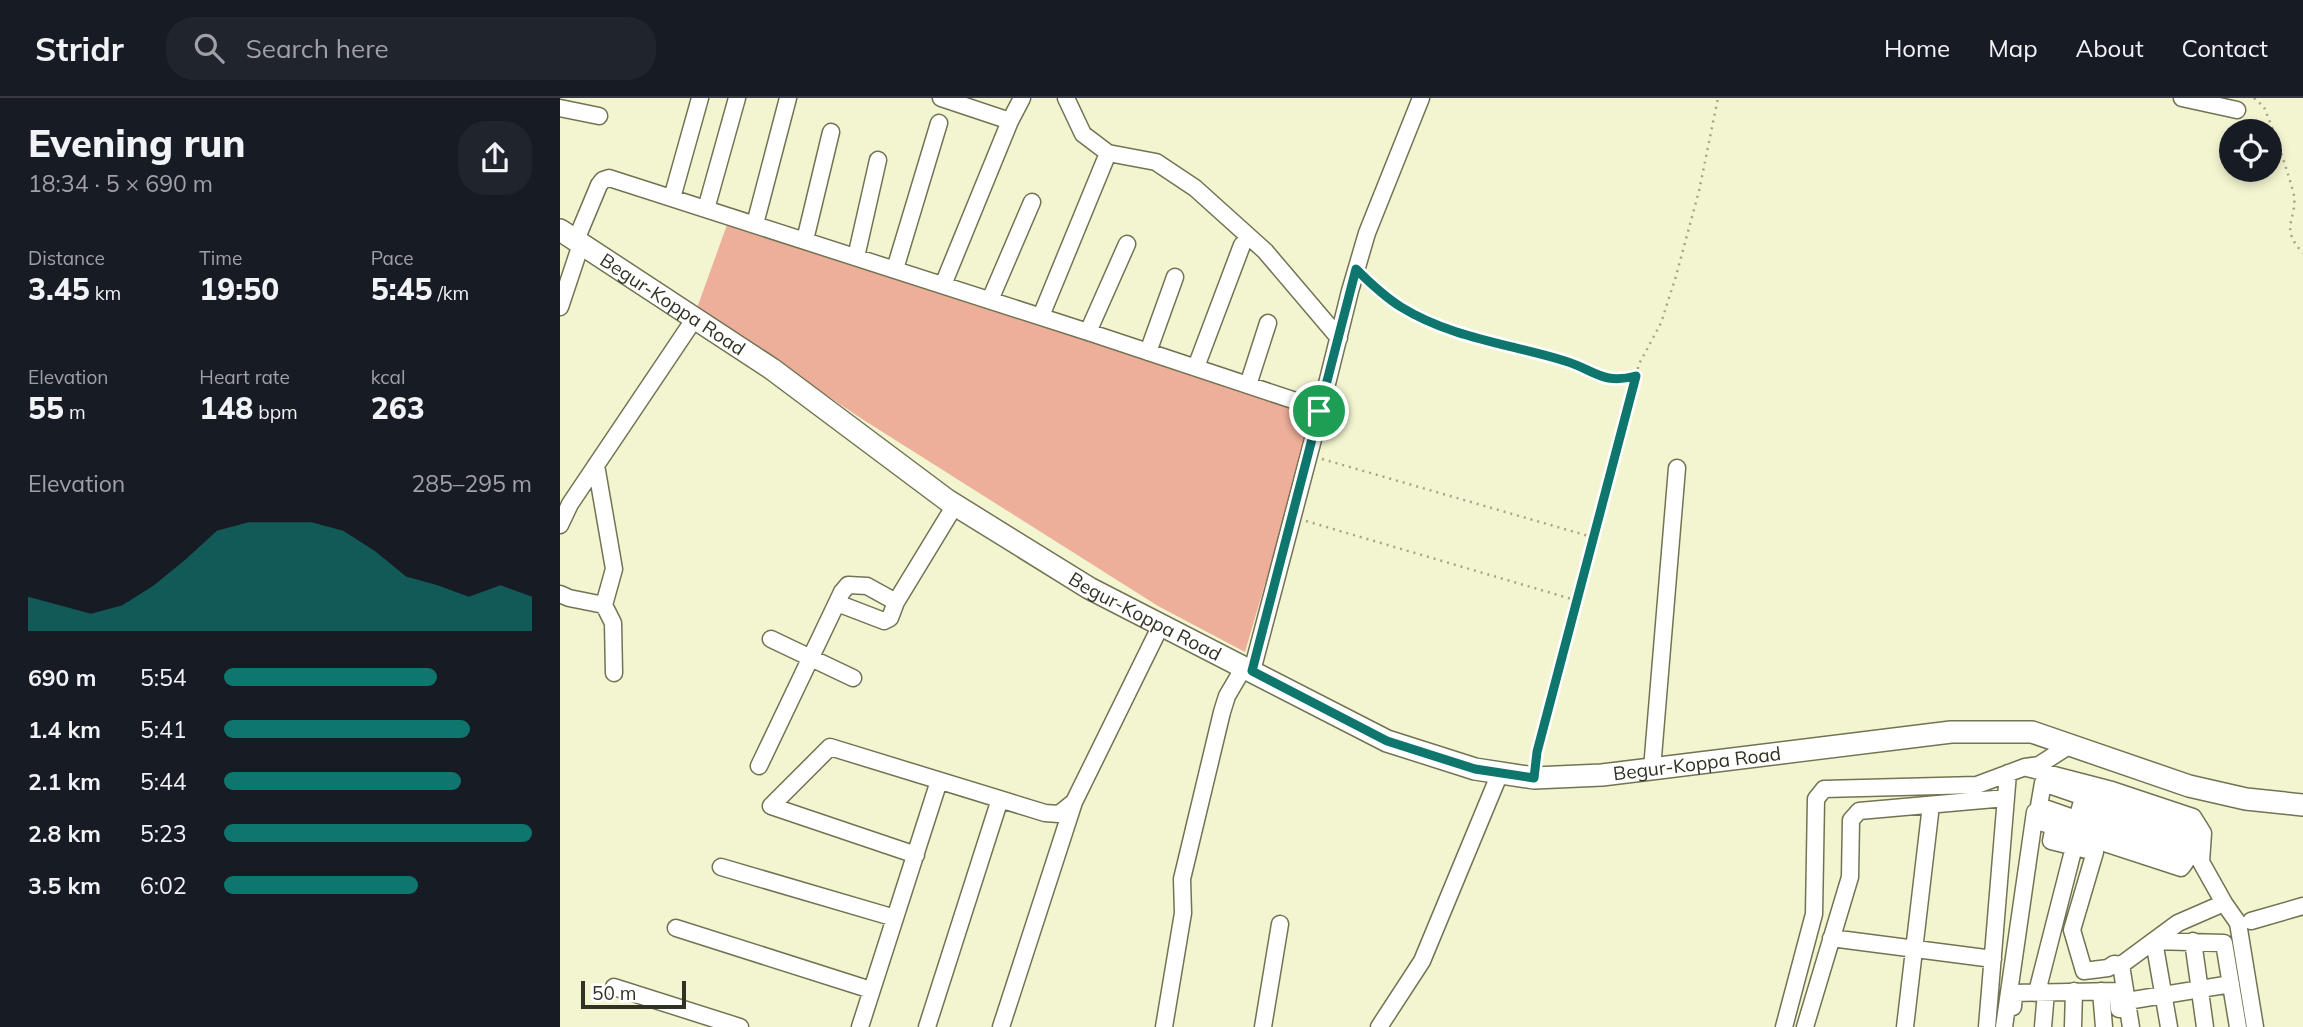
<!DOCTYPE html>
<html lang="en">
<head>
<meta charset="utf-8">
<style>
	body { margin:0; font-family:Mulish,sans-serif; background:#20242c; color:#f1f3f6; height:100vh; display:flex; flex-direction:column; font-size:26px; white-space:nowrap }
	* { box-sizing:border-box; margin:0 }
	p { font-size:23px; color:#9ea1a6 }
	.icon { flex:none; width:38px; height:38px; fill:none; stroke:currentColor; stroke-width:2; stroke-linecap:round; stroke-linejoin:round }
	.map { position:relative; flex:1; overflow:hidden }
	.drawer { display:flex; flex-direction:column; background:#171b24; width:560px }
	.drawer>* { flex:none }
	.tools { position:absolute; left:1659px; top:21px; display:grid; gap:14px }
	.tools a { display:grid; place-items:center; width:63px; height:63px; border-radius:50%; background:#171b24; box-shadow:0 4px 10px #0003; font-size:35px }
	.scale { position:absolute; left:21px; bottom:18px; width:105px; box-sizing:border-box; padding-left:7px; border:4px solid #313124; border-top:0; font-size:19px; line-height:24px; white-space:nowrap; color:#313124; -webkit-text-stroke:5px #fff; paint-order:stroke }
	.pin { position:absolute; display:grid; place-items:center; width:60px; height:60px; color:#fff; margin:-30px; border:4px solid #fff; border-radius:50%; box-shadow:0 2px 7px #0007 }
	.round { display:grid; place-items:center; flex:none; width:74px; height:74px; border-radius:28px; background:#20242c }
	.head { display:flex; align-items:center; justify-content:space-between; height:119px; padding:0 28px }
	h1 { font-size:38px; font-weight:800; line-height:52px }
	.metrics { display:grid; grid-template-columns:repeat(3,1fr); gap:10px; height:119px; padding:7px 28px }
	.metrics div { display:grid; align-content:center }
	.metrics b { font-size:30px; font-weight:800 }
	.metrics small { font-size:19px; font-weight:400 }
	.metrics p { font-size:19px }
	.chart { height:196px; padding:14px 28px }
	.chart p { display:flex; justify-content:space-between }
	.chart svg { width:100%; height:126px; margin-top:7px; fill:#0f766e; opacity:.7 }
	ul { padding:0 28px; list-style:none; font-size:23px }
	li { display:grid; grid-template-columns:112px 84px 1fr; align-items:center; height:52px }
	li i { height:18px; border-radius:9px; background:#0f766e }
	header { display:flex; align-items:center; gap:42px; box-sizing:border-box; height:98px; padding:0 35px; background:#171b24; border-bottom:2px solid #363941 }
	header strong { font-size:33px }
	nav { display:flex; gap:38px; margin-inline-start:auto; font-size:24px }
	.search { width:490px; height:63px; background:#20242c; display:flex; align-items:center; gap:18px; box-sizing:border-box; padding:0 24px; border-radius:28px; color:#9ea1a6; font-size:26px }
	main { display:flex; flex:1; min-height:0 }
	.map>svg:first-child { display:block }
</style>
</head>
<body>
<header>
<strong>Stridr</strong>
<div class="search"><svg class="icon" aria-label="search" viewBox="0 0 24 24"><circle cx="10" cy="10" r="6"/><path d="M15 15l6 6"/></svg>Search here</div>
<nav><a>Home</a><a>Map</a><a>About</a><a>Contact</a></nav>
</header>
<main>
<section class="drawer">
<div class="head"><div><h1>Evening run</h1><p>18:34 · 5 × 690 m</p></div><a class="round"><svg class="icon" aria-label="share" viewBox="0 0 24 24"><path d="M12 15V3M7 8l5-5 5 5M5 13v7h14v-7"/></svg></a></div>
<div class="metrics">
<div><p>Distance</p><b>3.45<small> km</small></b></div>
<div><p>Time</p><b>19:50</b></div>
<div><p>Pace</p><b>5:45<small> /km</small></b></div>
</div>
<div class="metrics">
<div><p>Elevation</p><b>55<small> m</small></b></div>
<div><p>Heart rate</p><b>148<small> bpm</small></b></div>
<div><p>kcal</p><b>263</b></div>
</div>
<div class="chart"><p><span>Elevation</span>285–295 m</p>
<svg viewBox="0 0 160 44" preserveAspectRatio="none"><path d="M0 44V32L10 35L20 38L30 35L40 28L50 19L60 9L70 6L80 6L90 6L100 9L110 16L120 25L130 28L140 32L150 28L160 32V44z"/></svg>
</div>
<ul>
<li><b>690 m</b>5:54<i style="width:69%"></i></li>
<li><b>1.4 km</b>5:41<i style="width:80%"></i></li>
<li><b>2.1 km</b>5:44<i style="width:77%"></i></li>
<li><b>2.8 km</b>5:23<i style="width:100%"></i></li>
<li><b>3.5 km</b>6:02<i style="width:63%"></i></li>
</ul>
</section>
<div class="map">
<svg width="1743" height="929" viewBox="0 0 1743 929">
	<rect width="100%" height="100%" fill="#f3f5d1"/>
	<path fill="#edaf9a" d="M 168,124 L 744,314 L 750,332 L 685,554 L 598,508 L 302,321 L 137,210 Z"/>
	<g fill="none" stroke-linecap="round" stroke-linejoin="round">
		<g stroke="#727353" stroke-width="19">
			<path id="minor" d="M 381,0 L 450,23 L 462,0
				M 506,0 L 523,36 L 548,55 L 596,64 L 635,90 L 705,153 L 779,240
				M 1622,0 L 1677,12
				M 0,10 L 39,18
				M 112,100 L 140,0
				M 146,111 L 177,0
				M 195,126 L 228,0
				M 16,142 L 39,87 L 43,82 L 49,80 L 528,234 L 751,308 L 759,313
				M 245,142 L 271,34
				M 296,159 L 318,62
				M 335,171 L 379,25
				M 383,187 L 450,23
				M 430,202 L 472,104
				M 0,209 L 21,146
				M 481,218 L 548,55
				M 528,234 L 567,146
				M 588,254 L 615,179
				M 636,269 L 682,147
				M 688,287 L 708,225
				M 0,427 L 10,406 L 135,220
				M 0,496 L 9,500 L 44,507 L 54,471 L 36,367
				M 277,505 L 324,523 L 330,520 L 336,504 L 395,407
				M 44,507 L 53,525 L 54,575
				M 211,541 L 293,580
				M 692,573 L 756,330 L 790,193 L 807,135 L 861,0
				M 199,668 L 282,494 L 288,487 L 307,488 L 336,504
				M 1467,670 L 1552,692 L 1633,719 L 1643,735 L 1641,764 L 1664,805 L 1678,825 L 1695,929
				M 1092,671 L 1117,370
				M 1517,721 L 1521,707 L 1632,748
				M 1474,722 L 1621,770 C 1629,761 1632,748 1636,736 L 1525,694 L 1521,698 L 1483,685 L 1479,708 L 1628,760
				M 1494,728 L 1491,743 L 1535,754 L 1512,832 L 1524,873 L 1548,870 L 1554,866 L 1561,867
				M 356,757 L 211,708 L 270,649 L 485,715 L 499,716 L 514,704
				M 161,769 L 335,820
				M 1691,823 L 1743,808
				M 116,830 L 311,892
				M 1271,840 L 1433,861
				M 1633,843 L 1645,929
				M 54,889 L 180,929
				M 1541,893 L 1544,929
				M 1477,894 L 1514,749
				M 1567,903 L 1671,886
				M 1453,909 L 1454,895 L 1557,893 L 1559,911
				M 300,929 L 379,683
				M 367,929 L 440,701
				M 441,929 L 514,704 L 601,527
				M 604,929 L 623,815 L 622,781 L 662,614 L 667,598 L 684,569
				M 703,929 L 720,826
				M 819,929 L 862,863 L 940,675
				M 1224,929 L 1254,816 L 1256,701 L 1264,691 L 1417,687 L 1465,669 L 1479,667 L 1510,647
				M 1245,929 L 1290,779 L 1291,722 L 1299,713 L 1446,700
				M 1345,929 L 1371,707
				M 1427,929 L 1448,675
				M 1444,929 L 1475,714
				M 1483,929 L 1486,894
				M 1513,929 L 1514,893
				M 1571,929 L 1561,867 L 1618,825 L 1664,805
				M 1609,929 L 1594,843 L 1664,845 L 1678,929"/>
		</g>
		<g stroke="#727353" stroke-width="24">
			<g id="major">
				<path id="s1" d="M 0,132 L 212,271 L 387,402 L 529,490 L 827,643 L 915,671 L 974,680 L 1042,677 L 1391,634 L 1472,634 L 1629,688 L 1686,701 L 1743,707"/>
			</g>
		</g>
		<path stroke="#a4a58a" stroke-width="2.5" stroke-dasharray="2 5" stroke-linecap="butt" d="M 1694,0 L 1704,9 C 1715,36 1725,65 1733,93 C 1740,120 1717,128 1743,155
			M 809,183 C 866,237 934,241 1005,263 C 1035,272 1042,286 1076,278
			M 762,361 L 1032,439
			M 746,423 L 1015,502
			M 976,664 L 1079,266 L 1101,225 L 1116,178 L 1139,93 L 1158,0"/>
		<use href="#minor" stroke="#fff" stroke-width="16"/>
		<use href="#major" stroke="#fff" stroke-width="21"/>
	</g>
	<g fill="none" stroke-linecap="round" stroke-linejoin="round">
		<g stroke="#fff" stroke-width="14">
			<path id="route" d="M 796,171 C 810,185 825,199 841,209 C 891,240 950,246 1005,263 C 1035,272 1042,287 1076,278 L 977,654 L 974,680 L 915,671 L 827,643 L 692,573 Z"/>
		</g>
		<use href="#route" stroke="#0f766e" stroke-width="9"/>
	</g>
	<g text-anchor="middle" stroke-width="7" stroke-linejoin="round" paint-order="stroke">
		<g font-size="19" fill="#313124" stroke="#fff">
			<text dy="7" stroke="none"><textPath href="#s1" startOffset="135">Begur-Koppa Road</textPath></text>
			<text dy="7" stroke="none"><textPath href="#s1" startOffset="702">Begur-Koppa Road</textPath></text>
			<text dy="7" stroke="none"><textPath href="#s1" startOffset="1290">Begur-Koppa Road</textPath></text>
		</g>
	</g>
</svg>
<div class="tools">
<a><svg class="icon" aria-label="locate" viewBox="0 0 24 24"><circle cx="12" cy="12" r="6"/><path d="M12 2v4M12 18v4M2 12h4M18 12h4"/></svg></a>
</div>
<div class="scale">50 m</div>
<div class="pin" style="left:759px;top:313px;background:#1e9e55"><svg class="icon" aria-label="arrive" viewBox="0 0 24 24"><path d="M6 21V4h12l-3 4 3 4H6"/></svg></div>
</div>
</main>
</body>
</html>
